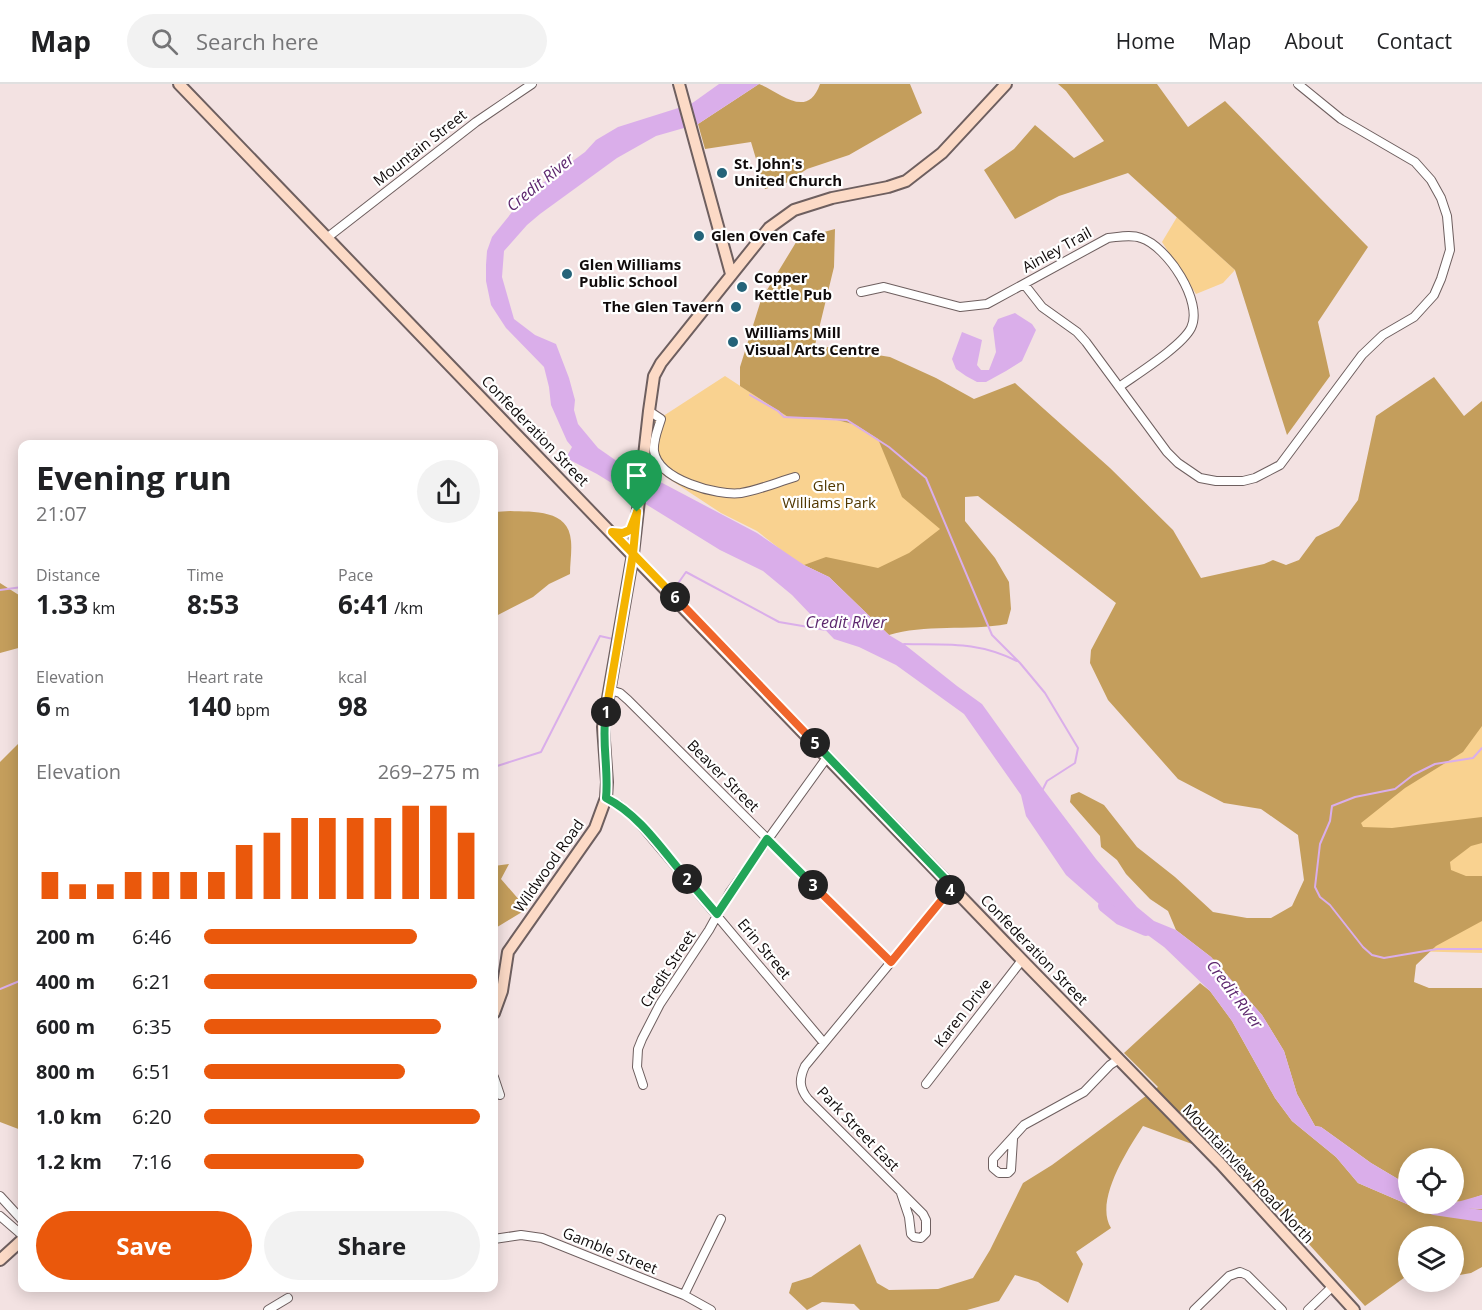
<!DOCTYPE html>
<html lang="en">
<head>
<meta charset="utf-8">
<style>
	body { margin:0; font-family:"Open Sans",sans-serif; background:#f2f2f2; color:#202124; height:100vh; display:flex; flex-direction:column; font-size:22px; white-space:nowrap }
	* { box-sizing:border-box; margin:0 }
	p { font-size:20px; color:#757577 }
	.icon { flex:none; width:33px; height:33px; fill:none; stroke:currentColor; stroke-width:2; stroke-linecap:round; stroke-linejoin:round }
	.map { position:relative; flex:1; overflow:hidden }
	.details { position:absolute; left:18px; top:356px; width:480px; height:852px; display:flex; flex-direction:column; background:#fff; border-radius:12px; box-shadow:0 3px 15px #0003 }
	.details>* { flex:none }
	.controls { position:absolute; left:1398px; top:1064px; display:grid; gap:12px }
	.controls a { display:grid; place-items:center; width:66px; height:66px; border-radius:50%; background:#fff; box-shadow:0 3px 15px #0003; font-size:30px }
	.pin { position:absolute; display:grid; place-items:center; width:51px; height:51px; color:#fff; margin:-62px -26px; border-radius:50% 50% 50% 0; rotate:-45deg; box-shadow:0 0 6px #0007 }
	.pin .icon { rotate:45deg }
	.km { position:absolute; width:30px; height:30px; margin:-15px; border-radius:50%; background:#222; color:#fff; font-size:16px; line-height:30px; text-align:center }
	.round { display:grid; place-items:center; flex:none; width:63px; height:63px; border-radius:32px; background:#f2f2f2 }
	.overview { display:flex; align-items:center; justify-content:space-between; height:102px; padding:0 18px }
	h1 { font-size:33px; font-weight:700; line-height:45px }
	.figures { display:grid; grid-template-columns:repeat(3,1fr); gap:9px; height:102px; padding:6px 18px }
	.figures div { display:grid; align-content:center }
	.figures b { font-size:26px; font-weight:700 }
	.figures small { font-size:16px; font-weight:400 }
	.figures p { font-size:16px }
	.chart { height:168px; padding:12px 18px }
	.chart p { display:flex; justify-content:space-between }
	.chart svg { width:100%; height:108px; margin-top:6px; stroke:#ea580c; stroke-width:6 }
	.action { display:flex; gap:12px; margin-top:auto; padding:12px 18px }
	.action a { flex:1; height:69px; border-radius:36px; background:#ea580c; color:#fff; font-size:24px; font-weight:700; line-height:69px; text-align:center }
	.action a+a { background:#f2f2f2; color:#202124 }
	ul { padding:0 18px; list-style:none; font-size:20px }
	li { display:grid; grid-template-columns:96px 72px 1fr; align-items:center; height:45px }
	li i { height:15px; border-radius:8px; background:#ea580c }
	header { display:flex; align-items:center; gap:36px; box-sizing:border-box; height:84px; padding:0 30px; background:#fff; border-bottom:2px solid #e0e0e0 }
	header strong { font-size:28px }
	nav { display:flex; gap:33px; margin-inline-start:auto; font-size:21px }
	.search { width:420px; height:54px; background:#f2f2f2; display:flex; align-items:center; gap:15px; box-sizing:border-box; padding:0 21px; border-radius:33px; color:#757577; font-size:22px }
	.map>svg:first-child { display:block }
</style>
</head>
<body>
<header>
<strong>Map</strong>
<div class="search"><svg class="icon" aria-label="search" viewBox="0 0 24 24"><circle cx="10" cy="10" r="6"/><path d="M15 15l6 6"/></svg>Search here</div>
<nav><a>Home</a><a>Map</a><a>About</a><a>Contact</a></nav>
</header>
<div class="map">
<svg width="1482" height="1226" viewBox="0 0 1482 1226">
	<rect width="100%" height="100%" fill="#f3e2e2"/>
	<path fill="#f9d290" d="M 1177,133 L 1235,186 L 1223,199 L 1196,210 L 1162,158 Z
		M 725,292 L 788,333 L 829,334 L 856,341 L 897,367 L 955,460 L 865,494 L 799,480 L 757,447 L 721,429 L 654,385 L 654,338 Z
		M 1482,520 L 1482,869 L 1406,867 L 1318,716 Z"/>
	<path fill="#c49e5c" d="M 759,0 C 779,7 807,37 820,0 L 910,0 L 922,29 L 849,71 L 807,85 L 786,99 L 765,105 L 751,58 L 705,65 L 698,40 Z
		M 1058,0 L 1157,0 L 1188,43 L 1225,17 L 1368,163 L 1318,238 L 1330,292 L 1287,351 L 1235,186 L 1128,89 L 1059,112 L 1015,135 L 984,86 L 1014,65 L 1035,41 L 1074,74 L 1104,57 L 1066,7 Z
		M 835,145 L 834,183 L 815,261 L 890,273 L 936,294 L 974,315 L 1015,299 L 1110,384 L 1173,446 L 1201,494 L 1264,480 L 1273,476 L 1286,481 L 1299,476 L 1316,453 L 1339,442 L 1358,416 L 1376,332 L 1434,293 L 1464,332 L 1482,317 L 1482,642 L 1463,668 L 1405,704 L 1361,739 L 1363,743 L 1392,744 L 1482,733 L 1482,759 L 1471,762 L 1450,778 L 1451,786 L 1466,792 L 1482,792 L 1482,837 L 1436,862 L 1416,881 L 1414,898 L 1429,904 L 1482,904 L 1482,1111 L 1462,1118 L 1454,1117 L 1454,1074 L 1408,1074 L 1408,1101 L 1371,1079 L 1321,1043 L 1315,1042 L 1297,1010 L 1284,967 L 1262,931 L 1211,873 L 1176,846 L 1168,827 L 1150,815 L 1126,790 L 1117,776 L 1101,763 L 1100,752 L 1070,718 L 1071,711 L 1079,708 L 1104,721 L 1137,763 L 1175,793 L 1213,828 L 1247,834 L 1271,834 L 1292,822 L 1304,796 L 1298,751 L 1261,725 L 1224,719 L 1178,695 L 1108,616 L 1090,579 L 1091,566 L 1116,519 L 978,412 L 965,413 L 965,437 L 995,474 L 1009,498 L 1011,525 L 1007,540 C 969,547 923,540 889,551 L 829,493 L 804,481 L 826,473 L 878,484 L 909,469 L 940,445 L 902,413 L 878,355 L 856,341 L 829,334 L 788,333 L 740,302 L 740,283 L 761,216 L 798,155 Z
		M 510,427 C 533,428 569,425 571,457 C 572,468 570,479 570,490 L 549,500 L 533,513 L 494,533 L 494,428 Z
		M 0,499 L 22,513 L 22,563 L 0,569 Z
		M 22,656 L 22,1045 L 21,1046 L 0,1038 L 0,678 Z
		M 509,780 L 501,795 L 527,825 L 494,845 L 494,782 Z
		M 1200,899 L 1210,907 L 1232,937 L 1275,1014 L 1292,1037 L 1336,1073 L 1358,1099 L 1409,1121 L 1482,1125 L 1482,1183 L 1471,1189 L 1454,1192 L 1454,1152 L 1408,1152 L 1408,1191 L 1365,1222 L 1211,1052 L 1192,1060 L 1143,1042 C 1128,1065 1094,1117 1111,1144 L 1076,1168 L 1083,1180 L 1068,1219 L 1038,1198 L 1015,1191 L 999,1217 L 967,1226 L 860,1226 L 854,1220 L 822,1218 L 807,1226 L 789,1209 L 792,1199 L 811,1193 L 860,1160 L 877,1199 L 889,1206 L 938,1205 L 973,1194 L 990,1166 L 1023,1099 L 1052,1081 L 1158,1003 L 1124,969 Z"/>
	<path fill="#daaeea" d="M 719,0 L 759,0 L 698,40 L 656,52 L 617,74 L 540,130 L 527,141 L 504,167 L 502,193 L 514,235 L 535,251 L 556,260 L 569,294 L 575,316 L 574,326 L 578,340 L 598,364 L 621,380 L 651,393 L 757,449 L 804,481 L 829,493 L 889,551 L 904,560 L 957,602 L 982,620 L 1043,705 L 1096,775 L 1137,823 L 1154,837 L 1176,846 L 1211,873 L 1262,931 L 1284,967 L 1297,1010 L 1315,1042 L 1321,1043 L 1371,1079 L 1408,1101 L 1408,1119 L 1454,1119 L 1482,1111 L 1482,1125 L 1409,1121 L 1358,1099 L 1336,1073 L 1292,1037 L 1275,1014 L 1232,937 L 1210,907 L 1164,863 L 1134,841 L 1107,827 L 1066,791 L 1026,732 L 1021,711 L 964,630 L 896,581 L 859,563 L 834,555 L 792,511 L 763,487 L 720,466 L 597,390 L 566,374 L 572,363 L 567,357 L 551,321 L 549,303 L 544,283 L 506,244 L 491,221 L 486,197 L 486,181 L 487,167 L 492,153 L 525,112 L 585,68 L 596,56 L 618,43 L 691,20 Z
		M 1015,229 L 1032,240 L 1036,246 L 1022,277 L 1006,287 L 986,298 L 977,298 L 966,292 L 956,285 L 952,275 L 962,248 L 982,256 L 977,281 L 981,286 L 989,286 L 996,268 L 993,244 L 998,235 Z"/>
	<g fill="none" stroke-linecap="round" stroke-linejoin="round">
		<path stroke="#daaeea" stroke-width="2" d="M 750,311 L 778,327 L 784,333 L 847,336 L 889,363 L 926,394 L 992,551 L 1020,579 L 1045,609 L 1078,664 L 1075,679 L 1047,697 L 1043,705
			M 679,498 L 686,488 L 779,538 L 826,546
			M 0,506 L 22,503
			M 904,560 C 948,561 977,557 1017,577
			M 1482,664 L 1473,674 L 1435,680 L 1413,691 L 1395,705 L 1355,713 L 1332,722 L 1330,737 L 1320,760 L 1315,803 L 1320,813 L 1330,821 L 1363,863 L 1372,871 L 1384,874 L 1437,865 L 1482,865
			M 494,683 L 541,668 L 600,552 L 613,555
			M 0,905 L 22,896"/>
		<path stroke="#daaeea" stroke-width="12" d="M 1104,822 L 1120,835 L 1146,846
			M 1420,1119 L 1434,1125 L 1482,1132"/>
		<g stroke="#6e5f5f" stroke-width="10">
			<path id="street" d="M 328,153 L 476,38 L 532,0
				M 1024,200 L 1042,223 L 1077,248 L 1086,258 L 1167,368 L 1178,379 L 1200,394 L 1216,397 L 1243,397 L 1255,394 L 1280,381 L 1362,271 L 1383,251 L 1414,233 L 1434,211 L 1441,195 L 1450,166 L 1447,132 L 1441,114 L 1431,96 L 1415,78 L 1341,35 L 1298,0
				M 861,208 L 884,203 L 960,223 L 987,220 L 1108,154 C 1119,153 1131,150 1141,154 C 1167,162 1204,218 1191,244 C 1182,262 1137,290 1119,303
				M 649,327 L 661,335 C 658,345 653,356 654,367 C 658,396 717,412 741,409 C 759,406 778,398 795,393
				M 610,606 L 620,609 L 628,616 L 891,878
				M 606,714 L 619,721 L 633,732 L 824,959
				M 494,993 L 500,1011
				M 926,1000 L 1022,876
				M 643,1001 L 637,983 L 638,965 L 642,955 L 660,920 L 709,846 L 730,808 L 828,672
				M 1013,1055 L 1011,1086 L 1008,1089 L 999,1089 L 993,1084 L 993,1075 L 1024,1041 L 1084,1008 L 1110,981 L 1119,975
				M 901,1109 L 909,1133 L 911,1150 L 914,1153 L 921,1154 L 926,1149 L 926,1136 L 923,1130 L 808,1015 C 799,1004 799,995 805,982 L 953,803
				M 0,1112 L 22,1136
				M 0,1132 L 22,1151
				M 494,1155 L 521,1151 L 542,1154 L 684,1211 L 711,1226
				M 684,1211 L 721,1135
				M 268,1226 L 288,1214
				M 1194,1226 L 1229,1192 L 1240,1188 L 1247,1191 L 1282,1226
				M 1308,1226 L 1332,1203"/>
		</g>
		<g stroke="#6e5f5f" stroke-width="14">
			<path id="secondary" d="M 179,0 L 1022,876 L 1220,1079 L 1354,1226
				M 679,0 L 731,190
				M 494,929 L 502,907 L 508,868 L 595,744 L 606,714 L 607,698 L 603,643 L 633,470 L 649,327 L 654,292 L 661,279 L 769,144 L 794,126 L 832,114 L 888,103 L 906,97 L 942,69 L 1006,0
				M 0,1176 L 22,1156"/>
		</g>
		<use href="#street" stroke="#fff" stroke-width="8"/>
		<use href="#secondary" stroke="#fcdac6" stroke-width="10"/>
	</g>
	<g fill="none" stroke-linecap="round" stroke-linejoin="round">
		<g stroke="#fff" stroke-width="12">
			<path id="split-1" d="M 606,628 L 633,470 L 637,428"/>
		</g>
		<g stroke="#fff" stroke-width="12">
			<path id="split-2" d="M 606,628 C 601,657 609,685 606,714 C 640,731 662,766 687,795"/>
		</g>
		<g stroke="#fff" stroke-width="12">
			<path id="split-3" d="M 687,795 L 717,830 L 767,755 L 813,801"/>
		</g>
		<g stroke="#fff" stroke-width="12">
			<path id="split-4" d="M 813,801 L 891,878 L 950,806"/>
		</g>
		<g stroke="#fff" stroke-width="12">
			<path id="split-5" d="M 815,659 L 953,803 L 950,806"/>
		</g>
		<g stroke="#fff" stroke-width="12">
			<path id="split-6" d="M 675,513 L 815,659"/>
		</g>
		<g stroke="#fff" stroke-width="12">
			<path id="split-7" d="M 637,428 L 630,446 L 623,449 L 612,448 L 675,513"/>
		</g>
		<use href="#split-1" stroke="#f5b400" stroke-width="8"/>
		<use href="#split-2" stroke="#22a559" stroke-width="8"/>
		<use href="#split-3" stroke="#22a559" stroke-width="8"/>
		<use href="#split-4" stroke="#f0652b" stroke-width="8"/>
		<use href="#split-5" stroke="#22a559" stroke-width="8"/>
		<use href="#split-6" stroke="#f0652b" stroke-width="8"/>
		<use href="#split-7" stroke="#f5b400" stroke-width="8"/>
	</g>
	<g fill="#246379" stroke="#fff" stroke-width="2">
		<circle cx="722" cy="89" r="6"/>
		<circle cx="699" cy="152" r="6"/>
		<circle cx="567" cy="190" r="6"/>
		<circle cx="742" cy="203" r="6"/>
		<circle cx="736" cy="223" r="6"/>
		<circle cx="733" cy="258" r="6"/>
	</g>
	<g text-anchor="middle" stroke-width="4.5" stroke-linejoin="round" paint-order="stroke">
		<g font-size="15" fill="#100b0b" stroke="#fff">
			<text transform="translate(420 64) rotate(-38)" y="5">Mountain Street</text>
			<text transform="translate(1057 166) rotate(-29)" y="5">Ainley Trail</text>
			<text transform="translate(535 347) rotate(46)" y="5">Confederation Street</text>
			<text transform="translate(723 692) rotate(45)" y="5">Beaver Street</text>
			<text transform="translate(549 782) rotate(-55)" y="5">Wildwood Road</text>
			<text transform="translate(764 865) rotate(50)" y="5">Erin Street</text>
			<text transform="translate(1034 866) rotate(46)" y="5">Confederation Street</text>
			<text transform="translate(668 885) rotate(-57)" y="5">Credit Street</text>
			<text transform="translate(963 929) rotate(-52)" y="5">Karen Drive</text>
			<text transform="translate(858 1045) rotate(46)" y="5">Park Street East</text>
			<text transform="translate(1248 1090) rotate(47)" y="5">Mountainview Road North</text>
			<text transform="translate(610 1167) rotate(22)" y="5">Gamble Street</text>
		</g>
		<g font-size="15" font-weight="bold" fill="#100b0b" stroke="#fff" text-anchor="start">
			<text x="734" y="85">St. John's<tspan x="734" dy="17">United Church</tspan></text>
			<text x="711" y="157">Glen Oven Cafe</text>
			<text x="579" y="186">Glen Williams<tspan x="579" dy="17">Public School</tspan></text>
			<text x="754" y="199">Copper<tspan x="754" dy="17">Kettle Pub</tspan></text>
			<text x="724" y="228" text-anchor="end">The Glen Tavern</text>
			<text x="745" y="254">Williams Mill<tspan x="745" dy="17">Visual Arts Centre</tspan></text>
		</g>
		<g font-size="15" fill="#513700" stroke="#fff">
			<text x="829" y="407">Glen<tspan x="829" dy="17">Williams Park</tspan></text>
		</g>
		<g font-size="16" font-style="italic" fill="#5d276e" stroke="#fff">
			<text transform="translate(540 98) rotate(-39)" y="6">Credit River</text>
			<text x="846" y="544">Credit River</text>
			<text transform="translate(1235 910) rotate(53)" y="6">Credit River</text>
		</g>
	</g>
</svg>
<div class="controls">
<a><svg class="icon" aria-label="locate" viewBox="0 0 24 24"><circle cx="12" cy="12" r="6"/><path d="M12 2v4M12 18v4M2 12h4M18 12h4"/></svg></a>
<a><svg class="icon" aria-label="layers" viewBox="0 0 24 24"><path d="M12 4l9 5-9 5-9-5zM3 14l9 5 9-5"/></svg></a>
</div>
<div class="pin" style="left:637px;top:428px;background:#1e9e55"><svg class="icon" aria-label="arrive" viewBox="0 0 24 24"><path d="M6 21V4h12l-3 4 3 4H6"/></svg></div>
<b class="km" style="left:606px;top:628px">1</b>
<b class="km" style="left:687px;top:795px">2</b>
<b class="km" style="left:813px;top:801px">3</b>
<b class="km" style="left:950px;top:806px">4</b>
<b class="km" style="left:815px;top:659px">5</b>
<b class="km" style="left:675px;top:513px">6</b>
<section class="details">
<div class="overview"><div><h1>Evening run</h1><p>21:07</p></div><a class="round"><svg class="icon" aria-label="share" viewBox="0 0 24 24"><path d="M12 15V3M7 8l5-5 5 5M5 13v7h14v-7"/></svg></a></div>
<div class="figures">
<div><p>Distance</p><b>1.33<small> km</small></b></div>
<div><p>Time</p><b>8:53</b></div>
<div><p>Pace</p><b>6:41<small> /km</small></b></div>
</div>
<div class="figures">
<div><p>Elevation</p><b>6<small> m</small></b></div>
<div><p>Heart rate</p><b>140<small> bpm</small></b></div>
<div><p>kcal</p><b>98</b></div>
</div>
<div class="chart"><p><span>Elevation</span>269–275 m</p>
<svg viewBox="0 0 160 44" preserveAspectRatio="none"><path d="M5 44V33M15 44V38M25 44V38M35 44V33M45 44V33M55 44V33M65 44V33M75 44V22M85 44V17M95 44V11M105 44V11M115 44V11M125 44V11M135 44V6M145 44V6M155 44V17"/></svg>
</div>
<ul>
<li><b>200 m</b>6:46<i style="width:77%"></i></li>
<li><b>400 m</b>6:21<i style="width:99%"></i></li>
<li><b>600 m</b>6:35<i style="width:86%"></i></li>
<li><b>800 m</b>6:51<i style="width:73%"></i></li>
<li><b>1.0 km</b>6:20<i style="width:100%"></i></li>
<li><b>1.2 km</b>7:16<i style="width:58%"></i></li>
</ul>
<div class="action"><a>Save</a><a>Share</a></div>
</section>
</div>
</body>
</html>
